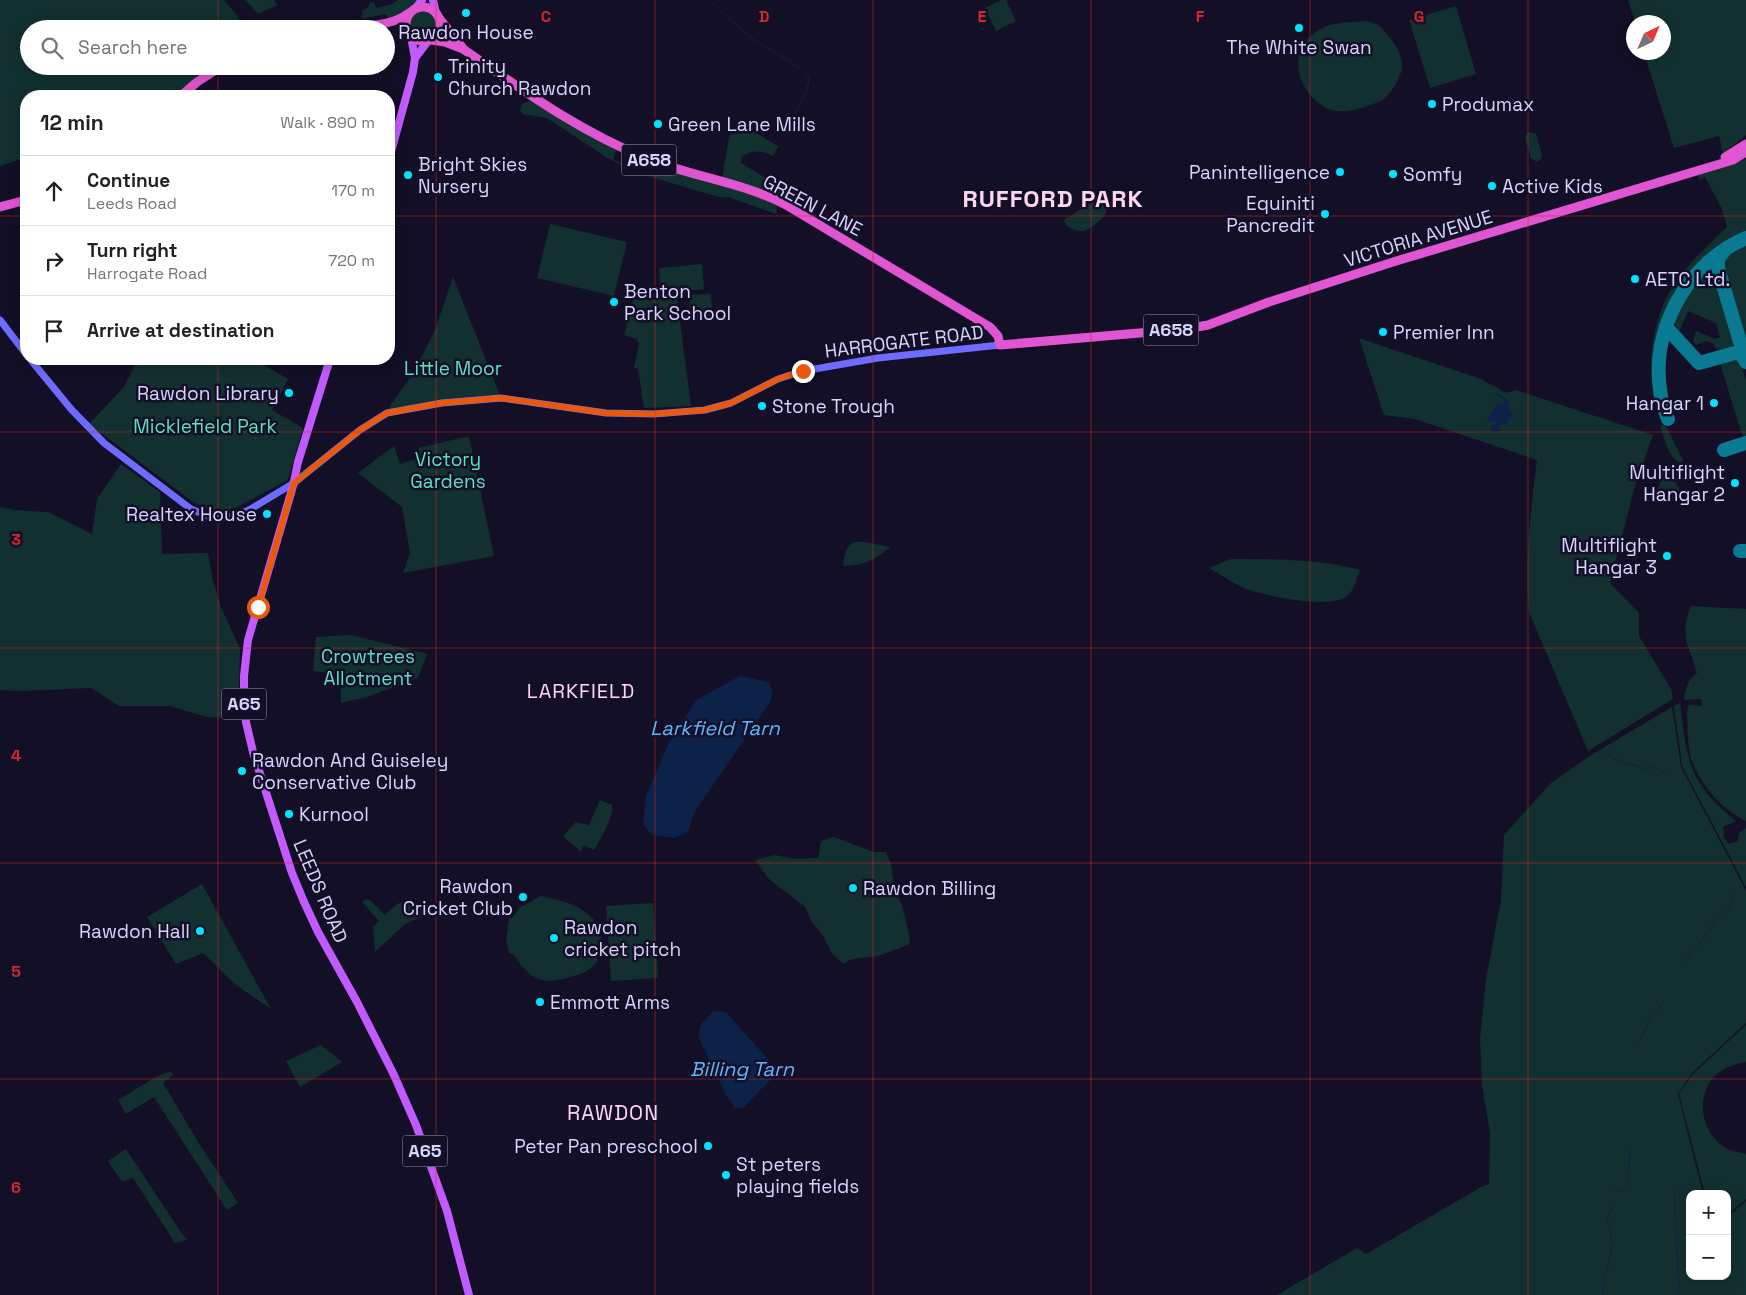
<!DOCTYPE html>
<html lang="en">
<head>
<meta charset="utf-8">
<style>
  body { margin:0; font-family:"Space Grotesk",sans-serif; background:#f2f2f2; color:#202124 }
  .controls { position:absolute; right:15px; bottom:15px; display:grid; overflow:hidden; border-radius:10px; box-shadow:0 2px 12px #0003 }
  .controls button { width:45px; height:45px; display:grid; place-items:center; padding:0; border:0; border-bottom:1px solid #e0e0e0; background:#fff; color:#202124; font:25px sans-serif }
  .compass { position:absolute; left:1626px; top:15px; width:45px; height:45px; border-radius:50%; background:#fff; box-shadow:0 2px 12px #0003; rotate:44deg }
  .stop { position:absolute; width:15px; height:15px; margin:-11px; border:4px solid #ea580c; border-radius:50%; background:#fff }
  .stop.end { background:#ea580c; border-color:#fff; box-shadow:0 1px 5px #0008 }
  .list { margin:0; padding:0; list-style:none }
  h2 { display:flex; justify-content:space-between; align-items:center; height:65px; margin:0; padding:0 20px; font-size:21px }
  h2 small { font-size:16px; font-weight:400; color:#757577 }
  .list li { display:grid; grid-template-columns:32px 1fr auto; gap:15px; align-items:center; box-sizing:border-box; height:70px; padding:0 20px; border-top:1px solid #e0e0e0 }
  .list b { display:block; font-size:19px; white-space:nowrap }
  .list p { margin:0; font-size:16px; white-space:nowrap; color:#757577 }
  .list em { font-size:16px; font-style:normal; color:#757577 }
  .icon { flex:none; width:28px; height:28px; fill:none; stroke:currentColor; stroke-width:2; stroke-linecap:round; stroke-linejoin:round }
  .map { position:relative; flex:none; width:1746px; height:1295px; overflow:hidden }
  .search { position:absolute; background:#fff; box-shadow:0 2px 12px #0003; left:20px; top:20px; width:375px; height:55px; display:flex; align-items:center; gap:12px; box-sizing:border-box; padding:0 18px; border-radius:28px; color:#757577; font-size:19px }
  .panel { position:absolute; background:#fff; box-shadow:0 2px 12px #0003; left:20px; top:90px; width:375px; height:275px; border-radius:20px }
  .map>svg:first-child { display:block }
  .green { fill:#12302f }
  .water { fill:#0c2248 }
  .lines { fill:none; stroke-linecap:round; stroke-linejoin:round }
  .stream { stroke:#0c2248; stroke-width:1 }
  .taxiway { stroke:#0a7a92; stroke-width:14 }
  .secondary { stroke:#6f6bff; stroke-width:7 }
  .primary { stroke:#c25bff; stroke-width:8 }
  .trunk { stroke:#e055d1; stroke-width:9 }
  .route { stroke:#ea580c; stroke-width:6 }
  .grid { fill:none; stroke:#d62828; stroke-width:1; stroke-opacity:0.55 }
  .poi-dot { fill:#00e5ff; stroke:#130f26; stroke-width:2 }
  .labels { text-anchor:middle; stroke-width:5; stroke-linejoin:round; paint-order:stroke }
  .shield { fill:#130f26; stroke:#9e99be; stroke-width:1 }
  .shield-label { font-size:18px; font-weight:bold; fill:#d9d4ff }
  .poi-label { font-size:19px; fill:#d9d4ff; stroke:#130f26; text-anchor:start }
  .street-label { font-size:19px; fill:#d9d4ff; stroke:#130f26 }
  .park-label { font-size:19px; fill:#5fe0c0; stroke:#130f26 }
  .neighbourhood-label { font-size:20px; letter-spacing:1px; fill:#ffd6f0; stroke:#130f26 }
  .water-label { font-size:20px; font-style:italic; fill:#62b6ff; stroke:#130f26 }
  .quarter-label { font-size:21px; letter-spacing:1px; fill:#ffd6f0; stroke:#130f26 }
  .district-label { font-size:24px; font-weight:bold; letter-spacing:1px; fill:#ffd6f0; stroke:#130f26 }
  .grid-label { font-size:16px; text-anchor:middle; font-weight:bold; fill:#d62828; stroke:#130f26; stroke-width:5; stroke-linejoin:round; paint-order:stroke }
</style>
</head>
<body>
<div class="map">
<svg width="1746" height="1295" viewBox="0 0 1746 1295">
  <rect width="100%" height="100%" fill="#130f26"/>
  <g class="green">
    <polygon points="0,0 224,0 239,18 229,29 29,29 29,66 213,66 198,75 177,96 26,96 26,166 24,158 0,166"/>
    <polygon points="245,0 274,0 277,5 258,14"/>
    <path d="M398 0H418C410 10 400 14 388 18L386 14 362 19V11L368 7 370 3 374 2 376 8 392 4Z"/>
    <polygon points="1001,0 1006,0 1016,21 996,31 985,8"/>
    <polygon points="1628,0 1746,0 1746,135 1723,153 1719,136 1674,148 1644,53 1664,52 1664,22 1635,22"/>
    <polygon points="1456,6 1476,74 1430,88 1409,20"/>
    <circle cx="423" cy="24" r="13"/>
    <path d="M1364 21C1381 24 1380 26 1391 39 1397 46 1402 57 1402 66 1403 73 1392 92 1387 96 1383 101 1376 103 1370 105 1350 113 1328 116 1312 97 1290 72 1294 39 1327 26 1338 22 1352 22 1364 21Z"/>
    <polygon points="532,100 617,148 613,159 638,171 641,164 645,162 747,193 776,205 777,207 776,214 728,197 722,198 638,173 606,157 547,118 522,114 520,110 522,104"/>
    <path d="M739 123 778 146 773 156C761 150 754 150 742 156L741 163 795 196 794 202 780 199 722 178 729 137Z"/>
    <polygon points="1530,132 1536,134 1542,155 1541,159 1537,162 1531,158 1525,138 1527,134"/>
    <path d="M1746 159V232C1689 254 1658 307 1655 366L1653 369 1657 395H1653C1647 352 1655 305 1684 271 1697 255 1713 241 1727 227L1722 209 1705 177 1699 180V175Z"/>
    <path d="M1100 198C1119 209 1094 227 1084 231 1076 231 1067 229 1064 221L1065 219Z"/>
    <polygon points="550,224 627,242 614,296 537,278"/>
    <polygon points="1746,244 1746,344 1722,265 1724,258"/>
    <polygon points="702,264 704,289 661,293 659,268"/>
    <polygon points="1706,271 1714,274 1735,342 1730,349 1721,351 1715,347 1714,344 1706,341 1696,345 1693,341 1696,331 1715,339 1720,337 1716,323 1688,311 1679,332 1674,322 1692,288"/>
    <polygon points="453,277 501,398 387,413 391,404 413,374 435,330"/>
    <polygon points="711,294 713,319 691,320 689,295"/>
    <polygon points="677,298 691,406 644,408 638,369 634,368 639,344 637,339 624,335 633,300"/>
    <path d="M1359 338 1481 379 1506 393 1516 390 1653 435 1634 489 1610 583 1639 613V636L1671 689 1673 699 1588 751 1529 612C1524 562 1531 510 1537 460L1415 419 1384 415Z"/>
    <polygon points="1730,357 1740,362 1746,380 1746,437 1742,435 1720,363"/>
    <polygon points="138,359 253,359 288,379 272,410 303,428 288,480 235,508 215,512 193,502 89,424 124,387"/>
    <path d="M1665 424 1683 460 1682 463C1669 460 1664 437 1660 426Z"/>
    <polygon points="469,436 494,556 403,573 410,553 402,507 358,473 394,446 400,464 420,458 418,448"/>
    <polygon points="121,464 160,492 162,554 208,553 213,581 221,607 240,649 239,687 240,719 207,717 170,706 119,706 91,688 21,691 0,690 0,507 14,510 48,512 92,534 97,499"/>
    <polygon points="1668,467 1670,472 1686,502 1654,500 1665,468"/>
    <path d="M853 542H865L891 547C873 560 867 565 843 566 844 556 845 549 853 542Z"/>
    <path d="M1231 559C1275 559 1318 559 1361 570 1355 578 1356 589 1347 596 1330 610 1262 596 1242 587 1231 582 1220 574 1209 568Z"/>
    <path d="M1691 606 1746 609V821C1721 809 1700 785 1691 758 1687 744 1688 727 1687 712L1689 705 1702 706 1701 699 1686 700 1684 698C1686 687 1688 680 1697 673 1689 645 1679 636 1691 606Z"/>
    <polygon points="351,635 427,654 418,678 367,697 341,703 340,674 313,671 316,637"/>
    <path d="M1680 703C1683 723 1684 745 1691 764 1698 788 1718 806 1736 821L1723 827 1724 838 1729 844 1738 841 1739 833 1746 828V887L1682 766 1674 706Z"/>
    <polygon points="1672,707 1681,767 1746,891 1746,1023 1692,1073 1678,1094 1703,1194 1690,1194 1690,1276 1727,1276 1727,1217 1746,1201 1746,1295 1277,1295 1357,1248 1366,1254 1483,1186 1489,1184 1490,1133 1482,1086 1480,1040 1486,979 1501,900 1504,835 1551,783 1591,755"/>
    <path d="M600 800 612 805C614 817 600 840 594 850L583 845 581 852 563 836 576 822 589 825Z"/>
    <polygon points="834,837 874,852 886,852 891,864 894,887 902,905 909,934 910,944 878,956 852,959 843,964 831,952 823,936 812,922 805,907 769,879 755,860 775,855 795,859 818,858 821,841"/>
    <polygon points="202,884 271,1009 236,985 203,953 176,964 147,917"/>
    <path d="M541 896C566 901 596 908 601 937 602 943 601 950 601 956L597 958V962C589 971 582 974 570 977 543 986 529 979 514 955L509 953 506 940 509 918H512L519 908Z"/>
    <polygon points="366,899 371,901 385,915 397,904 409,900 428,914 405,924 375,952 373,927 379,921 362,902"/>
    <polygon points="653,903 658,978 611,981 606,906"/>
    <path d="M1746 1025V1062C1739 1063 1730 1066 1724 1069 1694 1086 1698 1130 1724 1147 1730 1151 1739 1152 1746 1154V1199L1727 1215V1194H1705L1679 1094 1693 1074Z"/>
    <polygon points="321,1045 342,1062 300,1087 286,1061"/>
    <polygon points="171,1071 173,1075 163,1083 200,1145 238,1203 227,1210 154,1097 126,1114 118,1100 156,1077"/>
    <polygon points="126,1149 182,1234 187,1240 175,1243 133,1178 122,1182 108,1161"/>
  </g>
  <g class="water">
    <polygon points="1497,393 1511,402 1508,404 1510,412 1513,416 1506,424 1499,425 1501,431 1491,434 1490,426 1496,424 1497,421 1488,422 1487,419 1497,404 1506,402 1496,395 1495,394"/>
    <polygon points="740,676 769,682 773,693 770,702 694,813 688,832 675,838 652,835 643,824 646,796 669,742 696,700"/>
    <polygon points="714,1011 726,1012 774,1066 776,1074 743,1108 735,1108 727,1097 698,1036 701,1024"/>
  </g>
  <g class="lines">
    <g class="stream">
      <path d="M709 0C725 15 740 30 759 43 776 54 795 62 809 78 809 93 796 112 788 125"/>
      <polyline points="1606,752 1612,758 1647,769 1654,767 1669,776"/>
      <polyline points="1686,961 1721,914 1723,915 1728,910 1735,894"/>
      <polyline points="1639,1042 1650,1018 1653,1016 1664,1000"/>
      <polyline points="1611,1188 1622,1191 1628,1178 1630,1148 1627,1145"/>
      <polyline points="1674,1192 1679,1289"/>
      <polyline points="1679,1294 1679,1295"/>
      <path d="M1603 1295C1602 1279 1606 1275 1609 1261 1613 1247 1612 1231 1607 1218L1615 1203"/>
    </g>
    <g class="taxiway">
      <polyline points="1724,251 1718,259 1718,268 1746,362"/>
      <polyline points="1666,327 1699,363 1735,353 1740,354 1745,359"/>
      <path d="M1668 419C1665 411 1662 404 1661 396 1649 331 1686 264 1746 238"/>
      <polyline points="1724,450 1746,443"/>
      <polyline points="1740,551 1746,551"/>
    </g>
    <g class="secondary">
      <polyline points="0,320 26,354"/>
      <polyline points="30,359 71,409 104,443 191,509 208,516 221,518 234,516 249,510 294,483 360,430 387,413 442,403 501,398 606,413 654,414 705,410 731,403 778,379 803,371 878,358 1000,345"/>
    </g>
    <g class="primary">
      <polyline points="433,0 436,13"/>
      <polyline points="415,9 422,0"/>
      <polyline points="415,58 428,41"/>
      <polyline points="389,159 413,72 415,58 411,37"/>
      <polyline points="330,359 298,462 293,486 248,640 244,676 244,698 246,722 253,752 292,873 304,902 318,932 357,1002 394,1075 416,1125 447,1211 469,1295"/>
    </g>
    <g class="trunk">
      <circle cx="423" cy="24" r="17"/>
      <polyline points="439,18 462,47"/>
      <path d="M322 29C350 24 385 31 409 13"/>
      <path d="M431 40 445 42 463 49C521 89 580 132 646 158 692 177 742 182 786 205L990 327 998 336 1000 345 1186 329 1208 325 1269 302 1393 262 1733 160 1746 152"/>
      <polyline points="181,96 197,82 222,66"/>
      <polyline points="1725,157 1746,144"/>
      <polyline points="0,207 26,200"/>
    </g>
  </g>
  <g class="lines">
    <polyline class="route" points="258,607 294,483 360,430 387,413 442,403 501,398 606,413 654,414 705,410 731,403 778,379 803,371"/>
  </g>
  <path class="grid" d="M218 0V29M436 0V1295M655 0V1295M873 0V1295M1091 0V1295M1310 0V1295M1528 0V1295M218 66V96M0 216H26M389 216H1746M218 359V1295M0 432H1746M0 648H1746M0 863H1746M0 1079H1746"/>
  <g class="poi-dot">
    <circle cx="466" cy="13" r="5"/>
    <circle cx="1299" cy="28" r="5"/>
    <circle cx="438" cy="77" r="5"/>
    <circle cx="1432" cy="104" r="5"/>
    <circle cx="658" cy="124" r="5"/>
    <circle cx="1340" cy="172" r="5"/>
    <circle cx="1393" cy="174" r="5"/>
    <circle cx="408" cy="175" r="5"/>
    <circle cx="1492" cy="186" r="5"/>
    <circle cx="1325" cy="214" r="5"/>
    <circle cx="1635" cy="279" r="5"/>
    <circle cx="614" cy="302" r="5"/>
    <circle cx="1383" cy="332" r="5"/>
    <circle cx="289" cy="393" r="5"/>
    <circle cx="1714" cy="403" r="5"/>
    <circle cx="762" cy="406" r="5"/>
    <circle cx="1735" cy="483" r="5"/>
    <circle cx="267" cy="514" r="5"/>
    <circle cx="1667" cy="556" r="5"/>
    <circle cx="242" cy="771" r="5"/>
    <circle cx="289" cy="814" r="5"/>
    <circle cx="853" cy="888" r="5"/>
    <circle cx="523" cy="897" r="5"/>
    <circle cx="200" cy="931" r="5"/>
    <circle cx="554" cy="938" r="5"/>
    <circle cx="540" cy="1002" r="5"/>
    <circle cx="708" cy="1146" r="5"/>
    <circle cx="726" cy="1175" r="5"/>
  </g>
  <g class="labels">
    <g class="shield">
      <rect x="621.5" y="144.5" width="55" height="31" rx="4"/>
      <rect x="1143.5" y="314.5" width="55" height="31" rx="4"/>
      <rect x="221.5" y="688.5" width="45" height="31" rx="4"/>
      <rect x="402.5" y="1135.5" width="45" height="31" rx="4"/>
    </g>
    <g class="shield-label">
      <text x="649" y="166">A658</text>
      <text x="1171" y="336">A658</text>
      <text x="244" y="710">A65</text>
      <text x="425" y="1157">A65</text>
    </g>
    <g class="poi-label">
      <text x="466" y="39" text-anchor="middle">Rawdon House</text>
      <text x="1299" y="54" text-anchor="middle">The White Swan</text>
      <text x="448" y="73">Trinity<tspan x="448" dy="22">Church Rawdon</tspan></text>
      <text x="1442" y="111">Produmax</text>
      <text x="668" y="131">Green Lane Mills</text>
      <text x="418" y="171">Bright Skies<tspan x="418" dy="22">Nursery</tspan></text>
      <text x="1330" y="179" text-anchor="end">Panintelligence</text>
      <text x="1403" y="181">Somfy</text>
      <text x="1502" y="193">Active Kids</text>
      <text x="1315" y="210" text-anchor="end">Equiniti<tspan x="1315" dy="22">Pancredit</tspan></text>
      <text x="1645" y="286">AETC Ltd.</text>
      <text x="624" y="298">Benton<tspan x="624" dy="22">Park School</tspan></text>
      <text x="1393" y="339">Premier Inn</text>
      <text x="279" y="400" text-anchor="end">Rawdon Library</text>
      <text x="1704" y="410" text-anchor="end">Hangar 1</text>
      <text x="772" y="413">Stone Trough</text>
      <text x="1725" y="479" text-anchor="end">Multiflight<tspan x="1725" dy="22">Hangar 2</tspan></text>
      <text x="257" y="521" text-anchor="end">Realtex House</text>
      <text x="1657" y="552" text-anchor="end">Multiflight<tspan x="1657" dy="22">Hangar 3</tspan></text>
      <text x="252" y="767">Rawdon And Guiseley<tspan x="252" dy="22">Conservative Club</tspan></text>
      <text x="299" y="821">Kurnool</text>
      <text x="513" y="893" text-anchor="end">Rawdon<tspan x="513" dy="22">Cricket Club</tspan></text>
      <text x="863" y="895">Rawdon Billing</text>
      <text x="564" y="934">Rawdon<tspan x="564" dy="22">cricket pitch</tspan></text>
      <text x="190" y="938" text-anchor="end">Rawdon Hall</text>
      <text x="550" y="1009">Emmott Arms</text>
      <text x="698" y="1153" text-anchor="end">Peter Pan preschool</text>
      <text x="736" y="1171">St peters<tspan x="736" dy="22">playing fields</tspan></text>
    </g>
    <g class="street-label">
      <text transform="translate(813 205) rotate(28)" y="7">GREEN LANE</text>
      <text transform="translate(1418 238) rotate(-17)" y="7">VICTORIA AVENUE</text>
      <text transform="translate(904 341) rotate(-7)" y="7">HARROGATE ROAD</text>
      <text transform="translate(321 891) rotate(67)" y="7">LEEDS ROAD</text>
    </g>
    <g class="park-label">
      <text x="453" y="375">Little Moor</text>
      <text x="205" y="433">Micklefield Park</text>
      <text x="448" y="466">Victory<tspan x="448" dy="22">Gardens</tspan></text>
      <text x="368" y="663">Crowtrees<tspan x="368" dy="22">Allotment</tspan></text>
    </g>
    <g class="neighbourhood-label">
      <text x="581" y="698">LARKFIELD</text>
    </g>
    <g class="water-label">
      <text x="715" y="735">Larkfield Tarn</text>
      <text x="742" y="1076">Billing Tarn</text>
    </g>
    <g class="quarter-label">
      <text x="613" y="1120">RAWDON</text>
    </g>
    <g class="district-label">
      <text x="1053" y="207">RUFFORD PARK</text>
    </g>
  </g>
  <g class="grid-label">
    <text x="546" y="22">C</text>
    <text x="764" y="22">D</text>
    <text x="982" y="22">E</text>
    <text x="1200" y="22">F</text>
    <text x="1419" y="22">G</text>
    <text x="16" y="545">3</text>
    <text x="16" y="761">4</text>
    <text x="16" y="977">5</text>
    <text x="16" y="1193">6</text>
  </g>
</svg>
<div class="controls">
<button>+</button>
<button>−</button>
</div>
<svg class="compass" viewBox="-18 -18 36 36"><path d="M0-13l5 13h-10z" fill="#e53935"/><path d="M0 13l5-13h-10z" fill="#757577"/></svg>
<div class="stop" style="left:258px;top:607px"></div>
<div class="stop end" style="left:803px;top:371px"></div>
<div class="search"><svg class="icon" aria-label="search" viewBox="0 0 24 24"><circle cx="10" cy="10" r="6"/><path d="M15 15l6 6"/></svg>Search here</div>
<section class="panel">
<h2>12 min<small>Walk · 890 m</small></h2>
<ul class="list">
<li><svg class="icon" aria-label="ahead" viewBox="0 0 24 24"><path d="M12 20V5M6 11l6-6 6 6"/></svg><div><b>Continue</b><p>Leeds Road</p></div><em>170 m</em></li>
<li><svg class="icon" aria-label="right" viewBox="0 0 24 24"><path d="M7 20v-9h11M14 6l5 5-5 5"/></svg><div><b>Turn right</b><p>Harrogate Road</p></div><em>720 m</em></li>
<li><svg class="icon" aria-label="arrive" viewBox="0 0 24 24"><path d="M6 21V4h12l-3 4 3 4H6"/></svg><div><b>Arrive at destination</b></div></li>
</ul>
</section>
</div>
</body>
</html>
